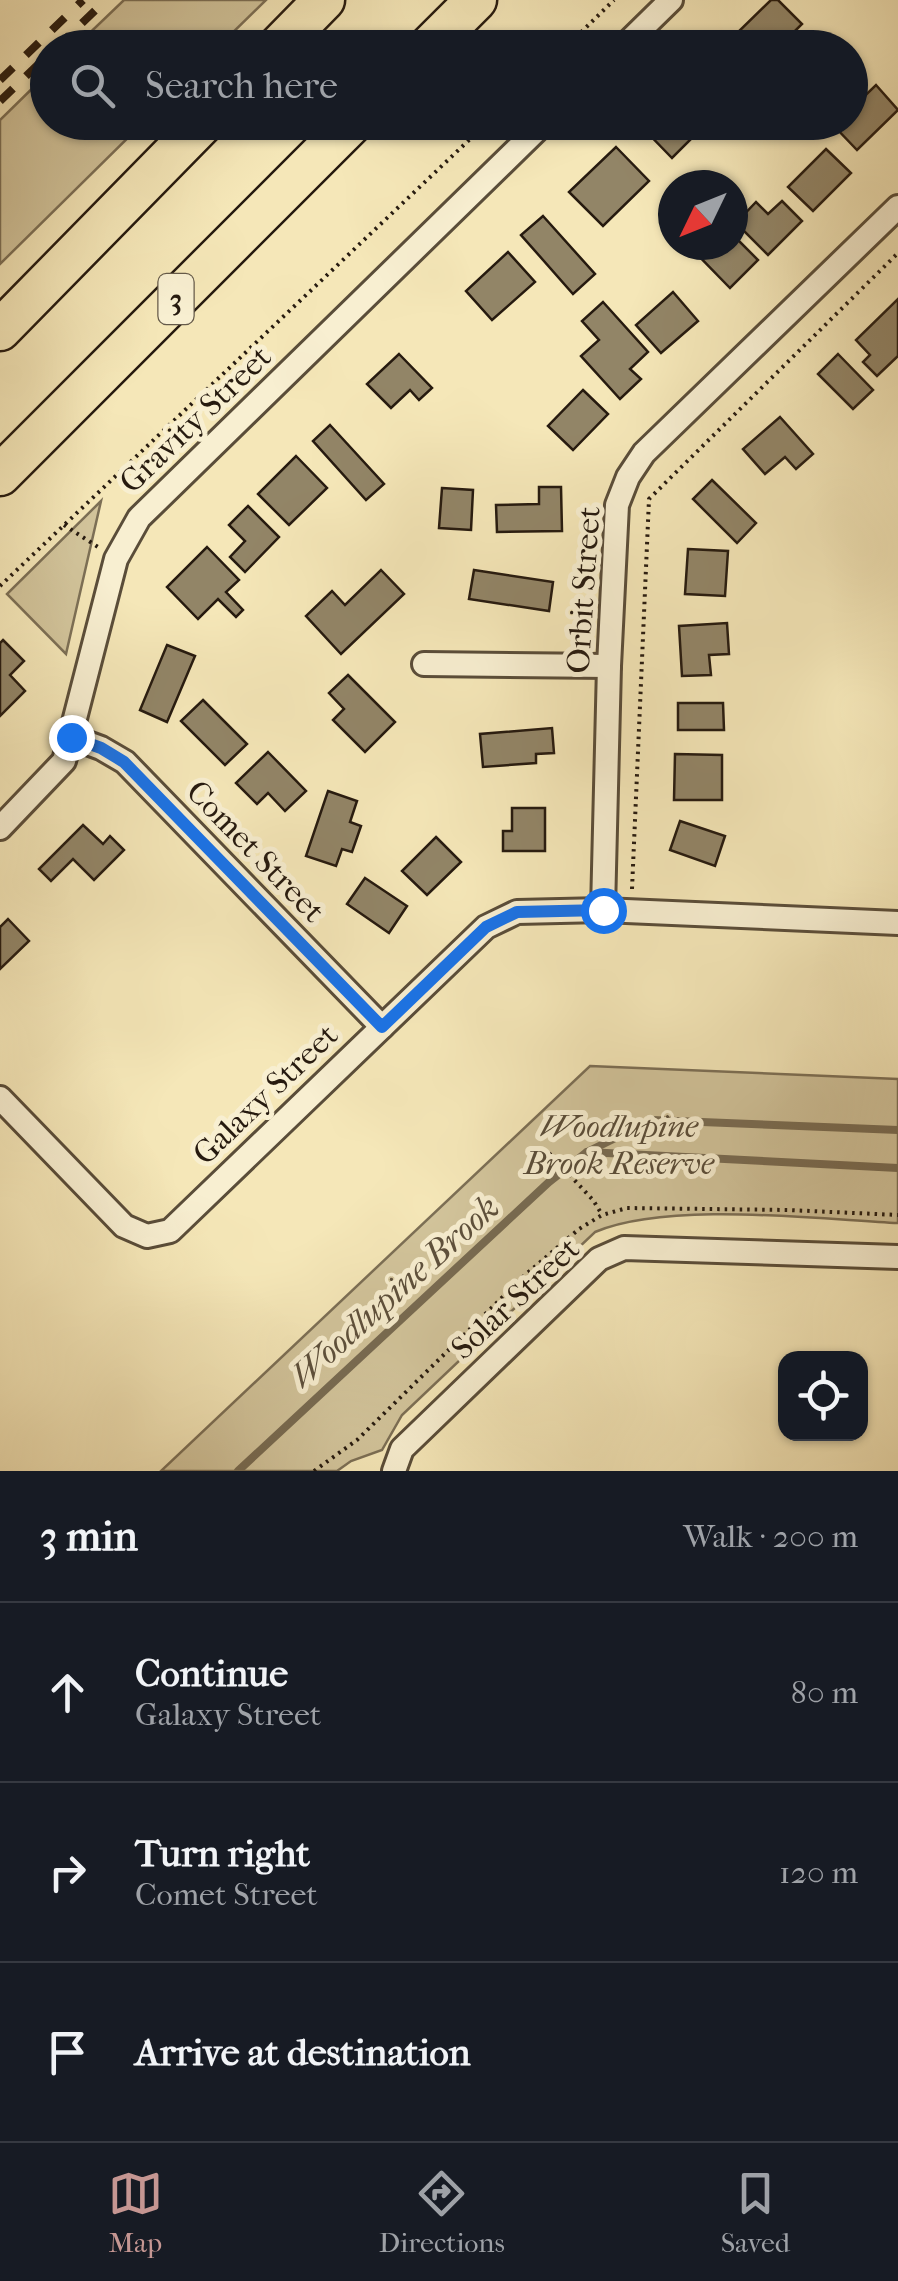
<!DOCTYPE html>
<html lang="en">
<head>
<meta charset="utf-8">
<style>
  body { margin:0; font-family:"IM FELL French Canon",serif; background:#242831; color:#f1f3f6 }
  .controls { position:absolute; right:30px; bottom:30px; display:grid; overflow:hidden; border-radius:20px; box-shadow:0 2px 8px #0004 }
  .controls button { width:90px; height:90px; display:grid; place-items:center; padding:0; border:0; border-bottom:2px solid #363941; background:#171b24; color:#f1f3f6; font:50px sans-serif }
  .compass { position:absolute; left:658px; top:170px; width:90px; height:90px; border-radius:50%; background:#171b24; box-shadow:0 2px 8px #0004; rotate:227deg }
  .stop { position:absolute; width:30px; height:30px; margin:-22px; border:8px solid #1a73e8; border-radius:50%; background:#fff }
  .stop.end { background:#1a73e8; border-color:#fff; box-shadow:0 2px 10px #0008 }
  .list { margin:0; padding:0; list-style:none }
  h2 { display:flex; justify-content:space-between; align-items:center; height:130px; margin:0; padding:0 40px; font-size:42px }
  h2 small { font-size:32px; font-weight:400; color:#9ea1a6 }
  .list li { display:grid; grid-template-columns:65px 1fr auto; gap:30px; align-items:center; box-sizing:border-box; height:180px; padding:0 40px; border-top:2px solid #363941 }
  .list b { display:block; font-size:38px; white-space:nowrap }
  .list p { margin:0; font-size:32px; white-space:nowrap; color:#9ea1a6 }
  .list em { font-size:32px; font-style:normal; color:#9ea1a6 }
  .icon { flex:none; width:55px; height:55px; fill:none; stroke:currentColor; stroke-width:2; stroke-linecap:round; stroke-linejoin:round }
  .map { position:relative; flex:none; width:898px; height:1471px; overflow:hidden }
  .search { position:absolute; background:#171b24; box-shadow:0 2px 8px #0004; left:30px; right:30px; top:30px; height:110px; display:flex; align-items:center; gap:25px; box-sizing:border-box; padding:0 35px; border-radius:55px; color:#9ea1a6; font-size:38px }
  .sheet { height:670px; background:#171b24 }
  nav { display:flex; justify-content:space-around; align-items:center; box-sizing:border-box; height:140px; border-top:2px solid #363941; background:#171b24; font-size:28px; color:#9ea1a6 }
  nav a { display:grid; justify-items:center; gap:5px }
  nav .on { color:#c59692 }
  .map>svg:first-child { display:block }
  .green { fill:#d2c49b; stroke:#7c6f55; stroke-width:2.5 }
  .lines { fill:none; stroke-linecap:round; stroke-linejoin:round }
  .stream { stroke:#786b52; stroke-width:8 }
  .building { fill:#928567; stroke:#261a0f; stroke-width:2.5 }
  .street-casing { stroke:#5a4d39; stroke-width:28 }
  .highway-casing { stroke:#261a0f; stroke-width:45 }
  .path { stroke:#261a0f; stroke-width:4; stroke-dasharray:2.5 5; stroke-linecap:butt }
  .street { stroke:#f8efd1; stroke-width:22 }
  .highway { stroke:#f5e7b8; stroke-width:40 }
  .rail { stroke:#261a0f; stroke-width:8; stroke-dasharray:18 18; stroke-linecap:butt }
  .route { stroke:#1a73e8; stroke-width:12 }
  .labels { text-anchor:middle; stroke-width:10; stroke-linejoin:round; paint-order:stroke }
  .shield { fill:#f8efd1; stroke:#655a49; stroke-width:2.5 }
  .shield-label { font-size:30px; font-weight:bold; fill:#261a0f }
  .street-label { font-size:32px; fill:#261a0f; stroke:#f8efd1 }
  .park-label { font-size:32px; font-style:italic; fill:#5a4d39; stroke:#f8efd1 }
  .water-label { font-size:35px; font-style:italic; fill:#5d503c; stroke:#f8efd1 }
</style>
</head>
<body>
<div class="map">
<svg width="898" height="1471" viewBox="0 0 898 1471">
  <rect width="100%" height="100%" fill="#f5e7b8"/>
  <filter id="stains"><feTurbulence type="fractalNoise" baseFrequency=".002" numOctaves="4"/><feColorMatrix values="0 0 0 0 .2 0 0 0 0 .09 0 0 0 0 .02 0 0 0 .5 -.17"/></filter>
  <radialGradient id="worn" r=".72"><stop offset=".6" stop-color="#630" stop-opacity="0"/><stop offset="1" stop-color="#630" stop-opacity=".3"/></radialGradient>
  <g class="green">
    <polygon points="124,0 266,0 218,47 75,47"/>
    <polygon points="47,74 48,122 143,123 0,264 0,120"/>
    <polygon points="101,501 66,654 7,594"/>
    <path d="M590 1066 898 1079V1223C816 1219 668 1201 595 1232L402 1415 382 1450 351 1461 337 1471H161Z"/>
  </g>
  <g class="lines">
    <g class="stream">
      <polyline points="587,1152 898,1168"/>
      <polyline points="238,1471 549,1182 587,1152 652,1120 898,1130"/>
    </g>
  </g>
  <g class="building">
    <polygon points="771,0 778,0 802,24 778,48 746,48 734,36"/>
    <polygon points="876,85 898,110 857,150 834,126 837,122 850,122 850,110"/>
    <polygon points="700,122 704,126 672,158 638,123"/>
    <polygon points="616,147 649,181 603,226 569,192"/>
    <polygon points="826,149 851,173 813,211 788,187"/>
    <polygon points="782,201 802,221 768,255 736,223 756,202 768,214"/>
    <polygon points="543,216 595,274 573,294 521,235"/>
    <polygon points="733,235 758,260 730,288 688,245 733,245"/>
    <polygon points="508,252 535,282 492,320 466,291"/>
    <polygon points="673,292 698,321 661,353 636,325"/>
    <polygon points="898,299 898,356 877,376 863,362 870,355 856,340"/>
    <polygon points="603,302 648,352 630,369 641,379 620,399 581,356 599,340 582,321"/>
    <polygon points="399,354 432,388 419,400 410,390 391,408 367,384"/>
    <polygon points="838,354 873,390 853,409 818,374"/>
    <polygon points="583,390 608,414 573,450 548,426"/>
    <polygon points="780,417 813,454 796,469 785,457 765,474 743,449"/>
    <polygon points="330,425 384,484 366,500 313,441"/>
    <polygon points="296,456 327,488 289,525 258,494"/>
    <polygon points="712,480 756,523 737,543 693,499"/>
    <polygon points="539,487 561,487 562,531 497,532 496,505 539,504"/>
    <polygon points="442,488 473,490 471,530 439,528"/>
    <polygon points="248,506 279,537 245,572 230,557 245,541 229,525"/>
    <polygon points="207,547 239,580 226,592 243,610 236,617 218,599 198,619 167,587"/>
    <polygon points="688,549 728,551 725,596 685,594"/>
    <polygon points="381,570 404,594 341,654 306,616 332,591 345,605"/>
    <polygon points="474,570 553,582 549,611 469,599"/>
    <polygon points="727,623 729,654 709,655 711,675 682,676 679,626"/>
    <polygon points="3,640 24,661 10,675 25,691 0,716 0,643"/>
    <polygon points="167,645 195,656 167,722 140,710"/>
    <polygon points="348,675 395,722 365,752 333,720 344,709 329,693"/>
    <polygon points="203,700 247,744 225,765 181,721"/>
    <polygon points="678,703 723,703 724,730 678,730"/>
    <polygon points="552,728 554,753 536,754 536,763 483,767 480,734"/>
    <polygon points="268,752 306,791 285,811 268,793 257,804 236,783"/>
    <polygon points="675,754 722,755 722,800 674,800"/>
    <polygon points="328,791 357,801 350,822 361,826 352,852 342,849 336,866 306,856"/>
    <polygon points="512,808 545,808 545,851 503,851 503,831 512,831"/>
    <polygon points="680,821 725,836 715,866 670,850"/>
    <polygon points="83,825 103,844 110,836 124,850 94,880 73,859 51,881 39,869"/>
    <polygon points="436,837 461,862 427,895 402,871"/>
    <polygon points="365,878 407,906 389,933 347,904"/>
    <polygon points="8,919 29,941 0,969 0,927"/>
  </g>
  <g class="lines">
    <g class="street-casing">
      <g id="street">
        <polyline points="622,48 671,0"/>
        <polyline points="424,664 609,666"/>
        <polyline points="71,737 101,748 125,762 382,1027"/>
        <polyline points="0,828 64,761 116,559 139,518 545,122"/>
        <polyline points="603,910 609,666 617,505 628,477 644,453 898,207"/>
        <polyline points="0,1098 124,1226 147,1236 170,1231 486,927 517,912 603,910 898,923"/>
        <polyline points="394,1471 402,1449 599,1259 624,1248 898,1257"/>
      </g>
    </g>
    <g class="highway-casing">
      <g id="highway">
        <polyline points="277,48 324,0"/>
        <polyline points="428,48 476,0"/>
        <polyline points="0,330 204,122"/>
        <polyline points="0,475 353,122"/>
      </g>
    </g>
    <g class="path">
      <polyline points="565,48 614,0"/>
      <polyline points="64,525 98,547"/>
      <polyline points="0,586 488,122"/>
      <polyline points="632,889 649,499 898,253"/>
      <polyline points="549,1153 593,1200 601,1213"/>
      <polyline points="314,1471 357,1440 525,1275 579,1229 602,1215 627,1208 788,1210 898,1215"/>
    </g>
    <use href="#street" class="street"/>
    <use href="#highway" class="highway"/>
    <g class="rail">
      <polyline points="56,48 106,0"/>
      <polyline points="0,80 83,0"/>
      <polyline points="0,101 48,55"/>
    </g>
  </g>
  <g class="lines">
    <polyline class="route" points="71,737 101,748 124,762 382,1027 486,927 517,912 603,910"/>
  </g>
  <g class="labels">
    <rect class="shield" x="158.5" y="274" width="35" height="50" rx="8"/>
    <g class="shield-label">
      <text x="176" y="309">3</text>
    </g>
    <g class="street-label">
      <text transform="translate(195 419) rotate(-44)" y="11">Gravity Street</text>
      <text transform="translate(583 590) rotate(-86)" y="11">Orbit Street</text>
      <text transform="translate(256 851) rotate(46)" y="11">Comet Street</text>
      <text transform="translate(265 1094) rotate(-44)" y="11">Galaxy Street</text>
      <text transform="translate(515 1298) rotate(-43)" y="11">Solar Street</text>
    </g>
    <g class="park-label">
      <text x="619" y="1137">Woodlupine<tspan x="619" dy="37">Brook Reserve</tspan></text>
    </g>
    <g class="water-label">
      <text transform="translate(394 1291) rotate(-42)" y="12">Woodlupine Brook</text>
    </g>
  </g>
  <rect width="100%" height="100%" filter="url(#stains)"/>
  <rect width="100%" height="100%" fill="url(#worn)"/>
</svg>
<div class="controls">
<button><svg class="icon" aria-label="locate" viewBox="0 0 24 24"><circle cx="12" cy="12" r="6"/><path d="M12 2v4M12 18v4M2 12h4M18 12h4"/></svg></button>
</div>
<svg class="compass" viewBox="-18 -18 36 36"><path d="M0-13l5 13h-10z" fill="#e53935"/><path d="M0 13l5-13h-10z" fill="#9ea1a6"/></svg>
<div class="stop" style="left:603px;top:910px"></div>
<div class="stop end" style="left:71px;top:737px"></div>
<div class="search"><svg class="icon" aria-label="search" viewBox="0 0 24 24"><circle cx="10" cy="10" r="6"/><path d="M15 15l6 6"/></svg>Search here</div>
</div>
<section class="sheet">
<h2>3 min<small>Walk · 200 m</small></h2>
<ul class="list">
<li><svg class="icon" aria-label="ahead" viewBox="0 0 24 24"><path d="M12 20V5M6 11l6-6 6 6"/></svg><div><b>Continue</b><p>Galaxy Street</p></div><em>80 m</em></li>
<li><svg class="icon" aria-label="right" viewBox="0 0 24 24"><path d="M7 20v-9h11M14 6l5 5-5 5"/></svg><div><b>Turn right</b><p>Comet Street</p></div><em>120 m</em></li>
<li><svg class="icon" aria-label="arrive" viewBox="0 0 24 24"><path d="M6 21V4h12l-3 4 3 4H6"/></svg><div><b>Arrive at destination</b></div></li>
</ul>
</section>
<nav>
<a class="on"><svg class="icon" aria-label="map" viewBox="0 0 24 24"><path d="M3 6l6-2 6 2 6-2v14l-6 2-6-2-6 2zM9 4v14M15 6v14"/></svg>Map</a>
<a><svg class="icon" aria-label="directions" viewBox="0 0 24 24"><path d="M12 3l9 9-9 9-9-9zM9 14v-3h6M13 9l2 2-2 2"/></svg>Directions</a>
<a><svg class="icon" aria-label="saved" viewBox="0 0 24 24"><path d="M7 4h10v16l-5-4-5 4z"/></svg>Saved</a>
</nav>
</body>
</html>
